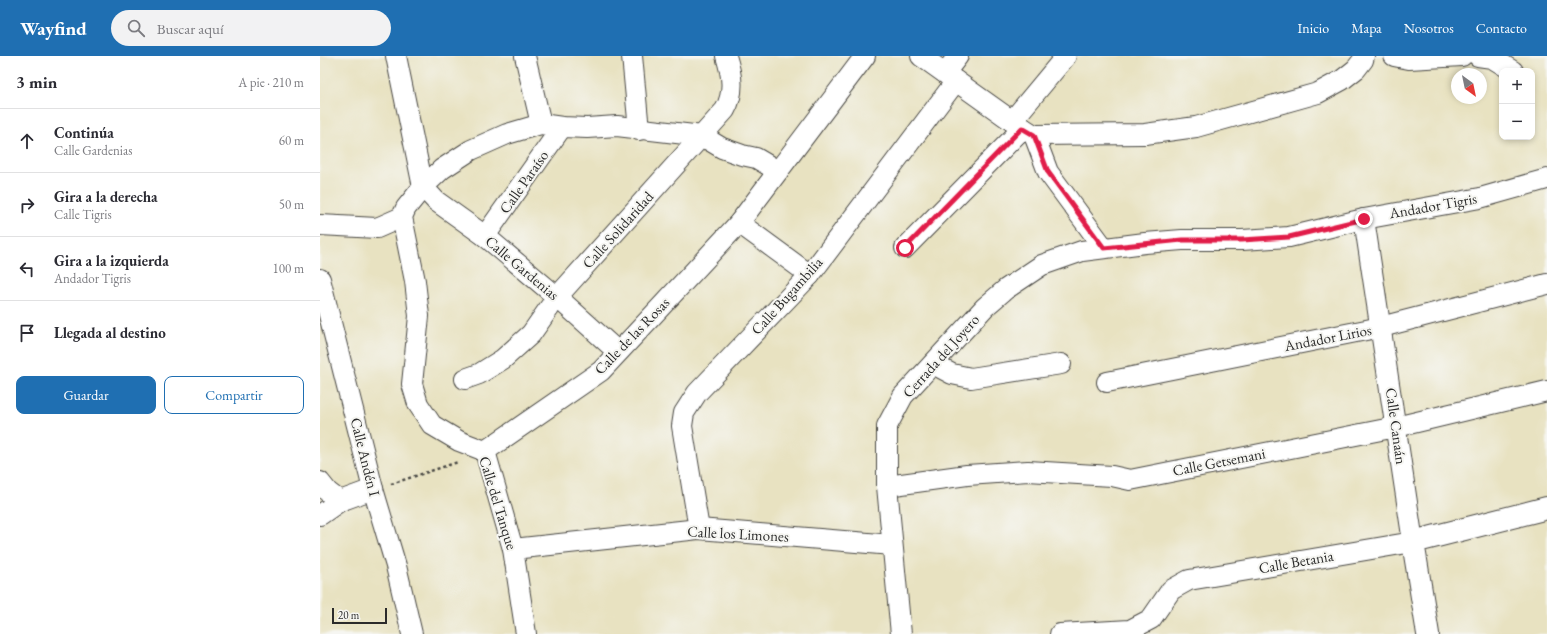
<!DOCTYPE html>
<html lang="es">
<head>
<meta charset="utf-8">
<style>
  body { margin:0; font-family:"EB Garamond",serif; background:#f2f2f3; color:#2b2b33 }
  .controls { position:absolute; right:12px; top:12px; display:grid; overflow:hidden; border-radius:8px; box-shadow:0 2px 6px #0003 }
  .controls button { width:36px; height:36px; display:grid; place-items:center; padding:0; border:0; border-bottom:1px solid #e1e1e2; background:#fff; color:#2b2b33; font:20px sans-serif }
  .compass { position:absolute; left:1131px; top:12px; width:36px; height:36px; border-radius:50%; background:#fff; box-shadow:0 2px 6px #0003; rotate:147deg }
  .scale { position:absolute; left:12px; bottom:10px; width:55px; box-sizing:border-box; padding-left:4px; border:2px solid #2b2b2b; border-top:0; font-size:11px; line-height:14px; white-space:nowrap; color:#2b2b2b; -webkit-text-stroke:3px #f6f6f2; paint-order:stroke }
  .stop { position:absolute; width:12px; height:12px; margin:-9px; border:3px solid #e11d48; border-radius:50%; background:#fff }
  .stop.end { background:#e11d48; border-color:#fff; box-shadow:0 1px 4px #0008 }
  .list { margin:0; padding:0; list-style:none }
  h2 { display:flex; justify-content:space-between; align-items:center; height:52px; margin:0; padding:0 16px; font-size:17px }
  h2 small { font-size:13px; font-weight:400; color:#7c7c81 }
  .list li { display:grid; grid-template-columns:26px 1fr auto; gap:12px; align-items:center; box-sizing:border-box; height:64px; padding:0 16px; border-top:1px solid #e1e1e2 }
  .list b { display:block; font-size:15px; white-space:nowrap }
  .list p { margin:0; font-size:13px; white-space:nowrap; color:#7c7c81 }
  .list em { font-size:13px; font-style:normal; color:#7c7c81 }
  .actions { display:flex; gap:8px; padding:12px 16px }
  .actions a { flex:1; padding:9px 0; border:1px solid #1f6fb2; border-radius:8px; text-align:center; font-size:14px; color:#1f6fb2 }
  .actions .main { background:#1f6fb2; color:#fff }
  .icon { flex:none; width:22px; height:22px; fill:none; stroke:currentColor; stroke-width:2; stroke-linecap:round; stroke-linejoin:round }
  .map { position:relative; flex:none; width:1227px; height:578px; overflow:hidden }
  header { display:flex; align-items:center; gap:24px; box-sizing:border-box; height:56px; padding:0 20px; background:#1f6fb2; color:#fff }
  header strong { font-size:19px }
  nav { display:flex; gap:22px; margin-inline-start:auto; font-size:14px }
  .search { width:280px; height:36px; background:#f2f2f3; display:flex; align-items:center; gap:10px; box-sizing:border-box; padding:0 14px; border-radius:22px; color:#7c7c81; font-size:15px }
  main { display:flex }
  aside { flex:1; background:#fff }
  .map>svg:first-child { display:block }
  .lines { fill:none; stroke-linecap:round; stroke-linejoin:round }
  .street-casing { stroke:#474642; stroke-width:22 }
  .secondary-casing { stroke:#474642; stroke-width:24 }
  .path { stroke:#474642; stroke-width:2.5; stroke-dasharray:3 3; stroke-linecap:butt }
  .street { stroke:#fff; stroke-width:20 }
  .secondary { stroke:#fff; stroke-width:22 }
  .route { stroke:#e11d48; stroke-width:5 }
  .labels { text-anchor:middle; stroke-width:4; stroke-linejoin:round; paint-order:stroke }
  .street-label { font-size:15px; fill:#2b2b2b; stroke:#f6f6f2 }
</style>
</head>
<body>
<header>
<strong>Wayfind</strong>
<div class="search"><svg class="icon" aria-label="search" viewBox="0 0 24 24"><circle cx="10" cy="10" r="6"/><path d="M15 15l6 6"/></svg>Buscar aquí</div>
<nav><a>Inicio</a><a>Mapa</a><a>Nosotros</a><a>Contacto</a></nav>
</header>
<main>
<aside>
<h2>3 min<small>A pie · 210 m</small></h2>
<ul class="list">
<li><svg class="icon" aria-label="ahead" viewBox="0 0 24 24"><path d="M12 20V5M6 11l6-6 6 6"/></svg><div><b>Continúa</b><p>Calle Gardenias</p></div><em>60 m</em></li>
<li><svg class="icon" aria-label="right" viewBox="0 0 24 24"><path d="M7 20v-9h11M14 6l5 5-5 5"/></svg><div><b>Gira a la derecha</b><p>Calle Tigris</p></div><em>50 m</em></li>
<li><svg class="icon" aria-label="left" viewBox="0 0 24 24"><path d="M17 20v-9H6M10 6l-5 5 5 5"/></svg><div><b>Gira a la izquierda</b><p>Andador Tigris</p></div><em>100 m</em></li>
<li><svg class="icon" aria-label="arrive" viewBox="0 0 24 24"><path d="M6 21V4h12l-3 4 3 4H6"/></svg><div><b>Llegada al destino</b></div></li>
</ul>
<div class="actions"><a class="main">Guardar</a><a>Compartir</a></div>
</aside>
<div class="map">
<svg width="1227" height="578" viewBox="0 0 1227 578">
  <rect width="100%" height="100%" fill="#f6f6f2"/>
  <filter id="ink" filterUnits="userSpaceOnUse"><feTurbulence type="fractalNoise" baseFrequency=".025" numOctaves="2"/><feDisplacementMap in="SourceGraphic" scale="8" xChannelSelector="R" yChannelSelector="G"/><feConvolveMatrix kernelMatrix="1 2 1 2 8 2 1 2 1" color-interpolation-filters="sRGB"/></filter>
  <filter id="wash" filterUnits="userSpaceOnUse"><feTurbulence type="fractalNoise" baseFrequency=".012" numOctaves="4" result="noise"/><feDisplacementMap in="SourceGraphic" scale="16" xChannelSelector="R" yChannelSelector="G"/><feGaussianBlur stdDeviation="0.9" result="paint"/><feColorMatrix in="noise" values="0 0 0 0 0 0 0 0 0 0 0 0 0 0 0 0 0 1.4 0 .05"/><feComposite in="paint" operator="in"/></filter>
  <g filter="url(#wash)">
    <rect width="100%" height="100%" fill="#e8e2c1"/>
  </g>
  <g filter="url(#ink)">
    <g class="lines">
      <g class="street-casing">
        <g id="street">
          <polyline points="76,0 103,131 116,145 165,180 237,241 298,296"/>
          <polyline points="205,0 221,68"/>
          <polyline points="312,0 319,74"/>
          <polyline points="601,0 692,65 714,79 825,78 876,71 998,37 1022,24 1036,13 1043,4 1044,0"/>
          <polyline points="1074,0 1089,3 1142,0"/>
          <polyline points="1158,0 1172,2 1193,15"/>
          <polyline points="625,17 638,0"/>
          <polyline points="692,65 746,0"/>
          <polyline points="714,79 728,116 784,192"/>
          <polyline points="419,167 490,219"/>
          <polyline points="0,169 57,172 82,161"/>
          <polyline points="165,180 242,71"/>
          <polyline points="585,192 703,72"/>
          <polyline points="0,223 53,433 76,510 92,578"/>
          <polyline points="613,308 632,318 651,322 741,308"/>
          <path d="M145 323 159 318 183 303 211 278 237 241 405 54C415 36 412 19 406 0"/>
          <polyline points="787,326 1061,271 1227,228"/>
          <polyline points="165,395 281,315 419,167 545,0"/>
          <polyline points="0,426 8,436 20,445"/>
          <polyline points="567,430 647,419 708,415 792,420 810,424 1076,371 1227,335"/>
          <polyline points="0,459 20,445 53,433"/>
          <polyline points="379,473 362,370 364,357 377,337 490,219 636,25"/>
          <polyline points="193,493 379,473 572,489"/>
          <polyline points="206,578 193,493 165,395 139,385 112,369 98,348 92,328 99,260 95,225 82,161 86,152 103,131 122,113 151,94 187,78 221,68 242,71 267,72 297,70 382,80 402,92 422,99 436,102 458,115"/>
          <polyline points="581,578 567,430 567,370 583,340 665,251 686,233 722,209 762,195 825,187 862,184 922,184 969,181 1044,163 1160,142 1227,123"/>
          <polyline points="740,578 810,574 831,563 851,534 869,524 1093,486 1044,163"/>
        </g>
      </g>
      <g class="secondary-casing">
        <polyline id="secondary" points="1108,578 1093,486 1227,452"/>
      </g>
      <polyline class="path" points="71,428 138,406"/>
      <use href="#street" class="street"/>
      <use href="#secondary" class="secondary"/>
    </g>
  </g>
  <g class="lines" filter="url(#ink)">
    <polyline class="route" points="585,192 702,72 714,79 728,116 784,192 862,184 922,184 969,181 1044,163"/>
  </g>
  <g class="labels">
    <g class="street-label">
      <text transform="translate(204 126) rotate(-55)" y="5">Calle Paraíso</text>
      <text transform="translate(1113 150) rotate(-10)" y="5">Andador Tigris</text>
      <text transform="translate(298 174) rotate(-48)" y="5">Calle Solidaridad</text>
      <text transform="translate(202 212) rotate(40)" y="5">Calle Gardenias</text>
      <text transform="translate(467 240) rotate(-48)" y="5">Calle Bugambilia</text>
      <text transform="translate(312 280) rotate(-46)" y="5">Calle de las Rosas</text>
      <text transform="translate(1008 282) rotate(-11)" y="5">Andador Lirios</text>
      <text transform="translate(621 300) rotate(-48)" y="5">Cerrada del Joyero</text>
      <text transform="translate(1076 370) rotate(82)" y="5">Calle Canaán</text>
      <text transform="translate(45 401) rotate(76)" y="5">Calle Andén I</text>
      <text transform="translate(899 406) rotate(-11)" y="5">Calle Getsemani</text>
      <text transform="translate(178 447) rotate(73)" y="5">Calle del Tanque</text>
      <text transform="translate(418 478) rotate(3)" y="5">Calle los Limones</text>
      <text transform="translate(976 506) rotate(-10)" y="5">Calle Betania</text>
    </g>
  </g>
</svg>
<div class="controls">
<button>+</button>
<button>−</button>
</div>
<svg class="compass" viewBox="-18 -18 36 36"><path d="M0-13l5 13h-10z" fill="#e53935"/><path d="M0 13l5-13h-10z" fill="#7c7c81"/></svg>
<div class="scale">20 m</div>
<div class="stop" style="left:585px;top:192px"></div>
<div class="stop end" style="left:1044px;top:163px"></div>
</div>
</main>
</body>
</html>
